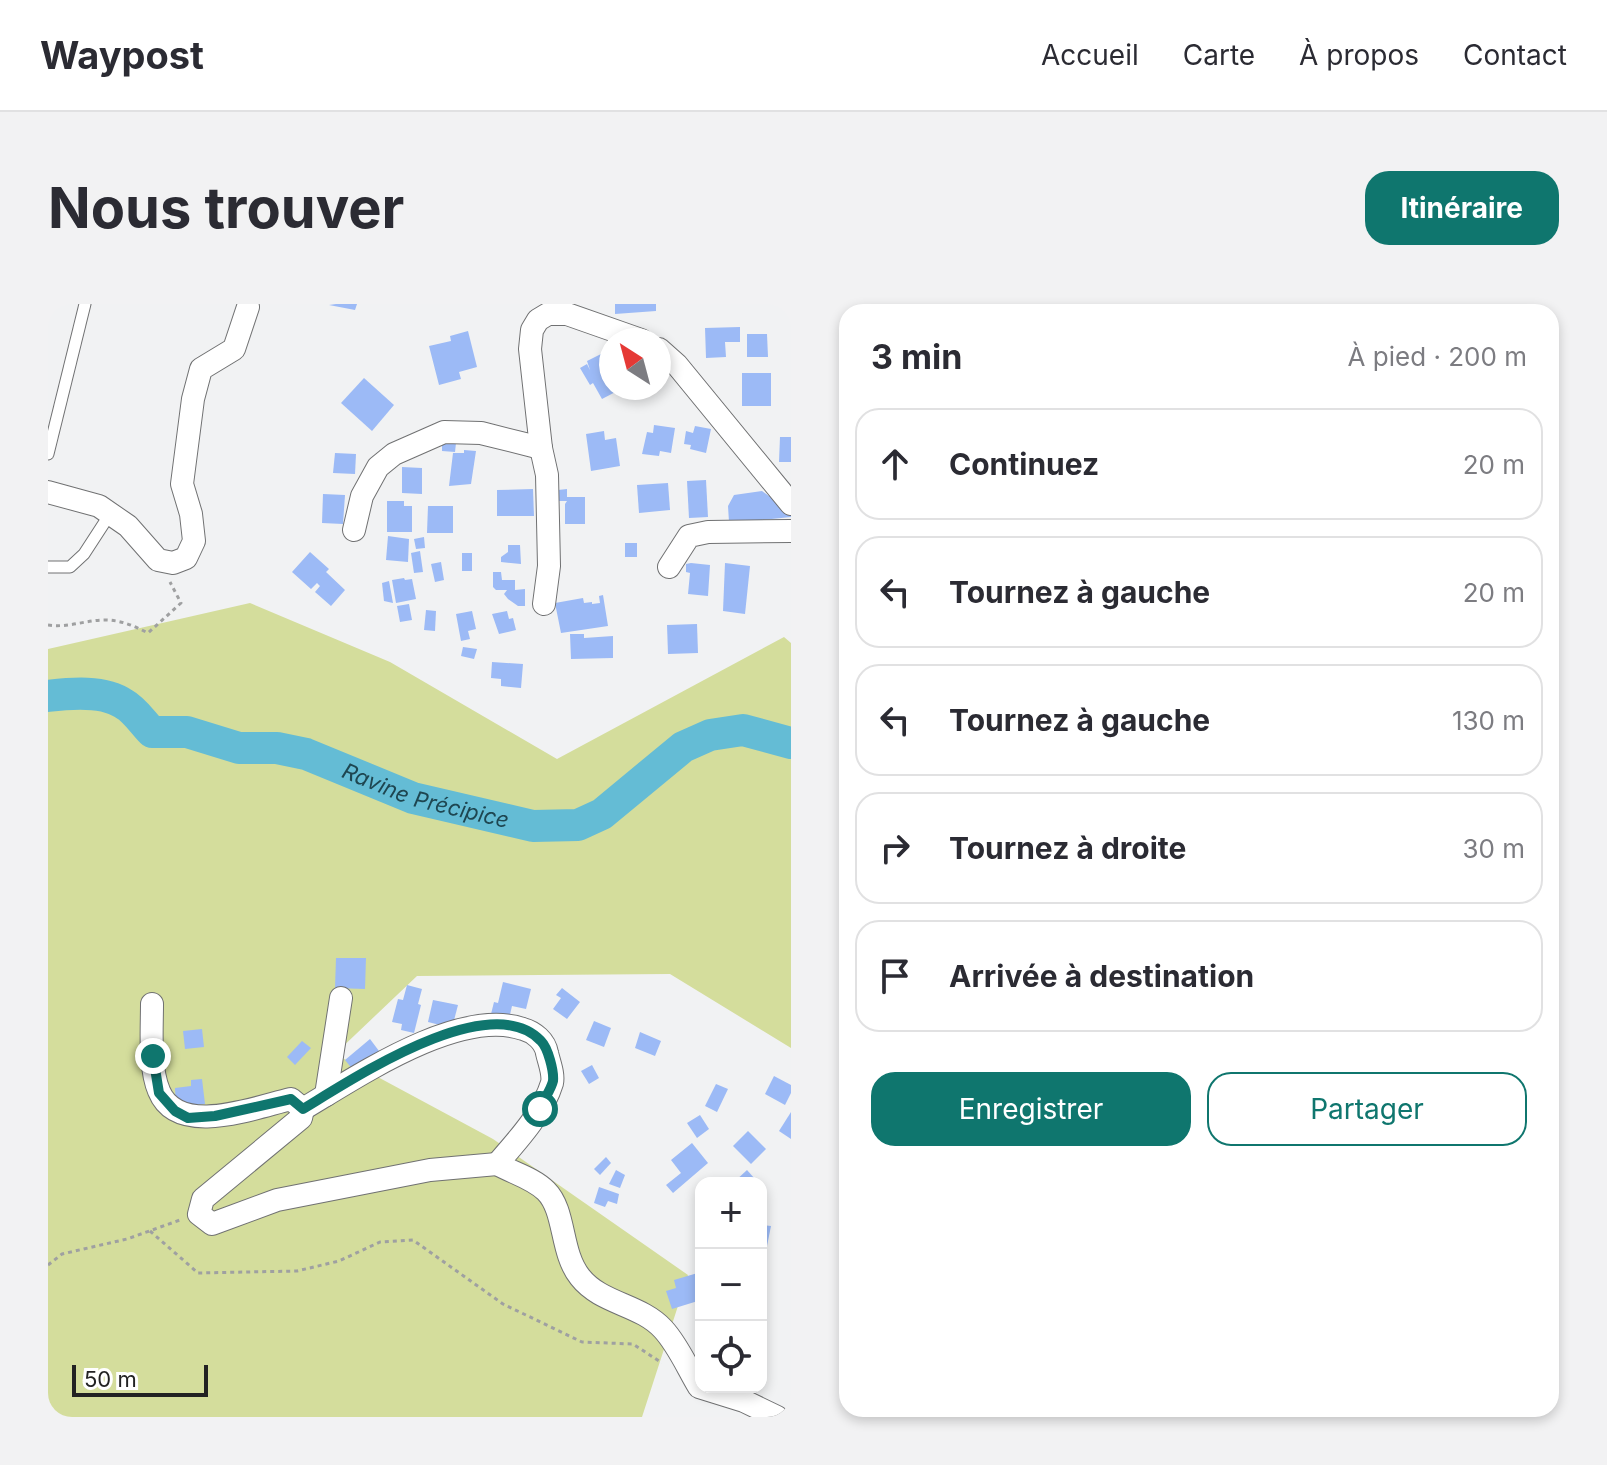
<!DOCTYPE html>
<html lang="fr">
<head>
<meta charset="utf-8">
<style>
  body { margin:0; font-family:Inter,sans-serif; background:#f2f2f3; color:#2b2b33 }
  .controls { position:absolute; right:24px; bottom:24px; display:grid; overflow:hidden; border-radius:16px; box-shadow:0 4px 12px #0003 }
  .controls button { width:72px; height:72px; display:grid; place-items:center; padding:0; border:0; border-bottom:2px solid #e1e1e2; background:#fff; color:#2b2b33; font:40px sans-serif }
  .compass { position:absolute; left:551px; top:24px; width:72px; height:72px; border-radius:50%; background:#fff; box-shadow:0 4px 12px #0003; rotate:324deg }
  .scale { position:absolute; left:24px; bottom:20px; width:136px; box-sizing:border-box; padding-left:8px; border:4px solid #222223; border-top:0; font-size:22px; line-height:28px; white-space:nowrap; color:#222223; -webkit-text-stroke:6px #fff; paint-order:stroke }
  .stop { position:absolute; width:24px; height:24px; margin:-18px; border:6px solid #0f766e; border-radius:50%; background:#fff }
  .stop.end { background:#0f766e; border-color:#fff; box-shadow:0 2px 8px #0008 }
  .list { margin:0; padding:0; list-style:none }
  h2 { display:flex; justify-content:space-between; align-items:center; height:104px; margin:0; padding:0 32px; font-size:34px }
  h2 small { font-size:26px; font-weight:400; color:#7c7c81 }
  .list li { display:grid; grid-template-columns:52px 1fr auto; gap:24px; align-items:center; box-sizing:border-box; height:112px; margin:0 16px 16px; padding:0 16px; border:2px solid #e1e1e2; border-radius:24px }
  .list b { display:block; font-size:30px; white-space:nowrap }
  .list em { font-size:26px; font-style:normal; color:#7c7c81 }
  .actions { display:flex; gap:16px; padding:24px 32px }
  .actions a { flex:1; padding:18px 0; border:2px solid #0f766e; border-radius:24px; text-align:center; font-size:28px; color:#0f766e }
  .actions .main { background:#0f766e; color:#fff }
  .icon { flex:none; width:44px; height:44px; fill:none; stroke:currentColor; stroke-width:2; stroke-linecap:round; stroke-linejoin:round }
  .map { position:relative; flex:none; width:743px; height:1113px; overflow:hidden; border-radius:24px }
  header { display:flex; align-items:center; gap:48px; box-sizing:border-box; height:112px; padding:0 40px; background:#fff; border-bottom:2px solid #e1e1e2 }
  header strong { font-size:38px }
  nav { display:flex; gap:44px; margin-inline-start:auto; font-size:28px }
  .intro { display:flex; align-items:center; justify-content:space-between; box-sizing:border-box; height:192px; padding:0 48px }
  h1 { margin:0; font-size:56px }
  .button { padding:20px 36px; border-radius:24px; background:#0f766e; color:#fff; font-size:28px; font-weight:700 }
  main { display:flex; gap:48px; padding:0 48px }
  aside { flex:1; background:#fff; border-radius:24px; box-shadow:0 4px 12px #0003 }
  .map>svg:first-child { display:block }
  .green { fill:#d4dd9c }
  .lines { fill:none; stroke-linecap:round; stroke-linejoin:round }
  .river { stroke:#64bcd5; stroke-width:32 }
  .building { fill:#9cbaf6 }
  .service-casing { stroke:#707172; stroke-width:13 }
  .minor-casing { stroke:#707172; stroke-width:24 }
  .path { stroke:#9fa0a1; stroke-width:3; stroke-dasharray:4 4; stroke-linecap:butt }
  .service { stroke:#fff; stroke-width:11 }
  .minor { stroke:#fff; stroke-width:22 }
  .route { stroke:#0f766e; stroke-width:10 }
  .labels { text-anchor:middle; stroke-width:6; stroke-linejoin:round; paint-order:stroke }
  .water-label { font-size:22px; font-style:italic; fill:#1e4651; stroke:#fff }
</style>
</head>
<body>
<header>
<strong>Waypost</strong>
<nav><a>Accueil</a><a>Carte</a><a>À propos</a><a>Contact</a></nav>
</header>
<div class="intro"><h1>Nous trouver</h1><a class="button">Itinéraire</a></div>
<main>
<div class="map">
<svg width="743" height="1113" viewBox="0 0 743 1113">
  <rect width="100%" height="100%" fill="#f1f2f3"/>
  <polygon class="green" points="202,299 342,358 509,455 736,333 743,339 743,744 622,670 369,672 287,750 445,835 640,971 594,1113 0,1113 0,345"/>
  <g class="lines">
    <path class="river" id="s1" d="M0 392C23 389 56 386 76 400 87 406 95 419 104 428H139L191 444H229L258 450 365 494 485 522 530 521 554 510 635 443 662 431 695 426 743 439"/>
  </g>
  <g class="building">
    <polygon points="288,0 309,0 307,6 281,1"/>
    <polygon points="567,0 608,0 608,7 567,10"/>
    <polygon points="692,23 692,38 677,38 678,53 658,54 657,24"/>
    <polygon points="420,27 429,63 411,68 413,75 391,81 381,42 403,37 402,32"/>
    <polygon points="699,30 719,30 720,53 699,53"/>
    <polygon points="563,45 563,84 575,84 554,95 545,79 542,81 532,64 539,60 542,66 539,57"/>
    <rect x="694" y="69" width="29" height="33"/>
    <polygon points="316,74 346,101 324,127 293,99"/>
    <polygon points="606,121 627,124 623,149 612,147 611,152 594,150 599,128 605,129"/>
    <polygon points="647,122 663,125 658,149 642,145 643,141 636,140 638,127 645,129"/>
    <polygon points="556,127 557,136 568,134 572,162 543,167 538,130"/>
    <polygon points="732,133 743,133 743,158 731,158"/>
    <polygon points="394,139 408,139 407,148 394,147"/>
    <polygon points="416,146 428,147 423,180 401,182 405,149 416,149"/>
    <polygon points="287,149 308,150 307,170 285,169"/>
    <polygon points="354,163 374,164 374,190 354,189"/>
    <polygon points="658,176 660,213 641,214 639,177"/>
    <polygon points="620,179 622,206 591,209 589,181"/>
    <polygon points="485,185 486,212 449,212 449,186"/>
    <polygon points="519,185 519,193 537,193 537,220 517,220 517,200 519,197 510,197 510,186"/>
    <polygon points="714,187 721,192 727,192 743,205 743,213 713,216 713,223 681,218 680,202 686,191"/>
    <polygon points="275,190 297,191 295,220 274,219"/>
    <polygon points="339,197 356,197 356,202 364,202 364,228 339,228"/>
    <polygon points="380,202 405,202 405,229 379,229"/>
    <polygon points="340,232 361,235 360,258 338,256"/>
    <polygon points="376,233 377,244 368,245 366,235"/>
    <rect x="577" y="239" width="12" height="14"/>
    <polygon points="460,241 472,241 473,260 453,258 453,253 460,248"/>
    <polygon points="372,247 375,268 366,269 363,249"/>
    <polygon points="262,248 281,265 278,268 297,286 283,302 267,288 272,282 269,279 263,285 244,268"/>
    <rect x="414" y="249" width="10" height="18"/>
    <polygon points="393,258 396,276 387,278 383,260"/>
    <polygon points="643,259 662,261 660,292 640,290 642,269 638,268 638,260"/>
    <polygon points="677,259 702,262 697,310 675,307"/>
    <polygon points="445,268 453,268 454,276 467,276 467,286 477,285 477,302 470,302 460,295 456,290 459,286 448,286 445,283"/>
    <polygon points="356,274 357,276 364,275 368,295 348,299 344,276"/>
    <polygon points="341,277 345,299 336,297 334,279"/>
    <polygon points="555,291 560,322 513,329 507,299 535,294 536,299 544,298 544,300 552,299 551,292"/>
    <polygon points="361,300 364,316 352,318 349,302"/>
    <polygon points="378,306 388,307 387,327 376,326"/>
    <polygon points="424,307 428,325 420,327 422,335 413,337 408,310"/>
    <polygon points="459,307 461,315 465,314 468,326 451,330 444,310"/>
    <polygon points="649,320 650,349 620,350 619,321"/>
    <polygon points="522,330 536,330 536,334 565,332 565,354 523,355"/>
    <polygon points="415,343 429,345 426,355 413,352"/>
    <polygon points="444,358 475,360 473,384 453,382 453,375 443,374"/>
    <polygon points="288,654 318,654 317,685 287,684"/>
    <polygon points="455,678 483,685 478,705 464,702 461,715 443,710 446,698 450,699"/>
    <polygon points="359,681 374,685 370,700 373,701 366,729 353,726 354,720 344,718 350,695 355,696"/>
    <polygon points="514,684 532,698 519,715 505,705 513,694 508,691"/>
    <polygon points="385,696 410,701 404,724 380,718"/>
    <polygon points="546,717 563,724 556,743 538,736"/>
    <polygon points="154,725 156,743 137,745 135,727"/>
    <polygon points="592,728 613,737 607,752 587,744"/>
    <polygon points="322,735 334,751 310,772 297,756"/>
    <polygon points="254,737 263,744 247,761 239,753"/>
    <polygon points="544,761 551,774 541,780 533,767"/>
    <polygon points="726,772 743,781 743,789 737,801 717,790"/>
    <polygon points="154,775 157,800 128,803 127,784 143,782 143,776"/>
    <polygon points="668,780 680,785 669,808 657,802"/>
    <polygon points="743,808 743,835 731,827"/>
    <polygon points="652,811 661,825 649,834 639,819"/>
    <polygon points="700,827 718,845 703,860 685,842"/>
    <polygon points="644,839 660,859 625,889 618,881 633,869 623,856"/>
    <polygon points="558,853 563,859 552,871 546,865"/>
    <polygon points="568,866 577,871 572,884 561,880"/>
    <polygon points="699,866 707,875 701,879 685,879"/>
    <polygon points="551,883 571,890 569,900 560,897 557,903 546,899"/>
    <polygon points="713,921 723,922 719,942 713,941"/>
    <polygon points="653,968 653,996 624,1005 618,987 628,984 626,976"/>
  </g>
  <g class="lines">
    <g class="service-casing">
      <g id="service">
        <polyline points="0,150 37,0"/>
        <polyline points="0,263 22,263 36,250 62,210"/>
      </g>
    </g>
    <g class="minor-casing">
      <g id="minor">
        <polyline points="611,45 629,61 743,200"/>
        <polyline points="0,188 51,202 80,222 110,256 125,259 138,254 146,237 143,210 134,180 145,95 153,65 186,45 200,3"/>
        <polyline points="306,226 314,192 330,163 346,150 396,128 433,129 493,144"/>
        <polyline points="621,263 641,232 660,228 743,227"/>
        <polyline points="496,300 501,262 499,171 493,144 482,45 484,26 490,16 500,10 519,10 593,36"/>
        <path d="M104 700C104 725 101 764 111 787 130 834 208 803 243 795L255 805 253 814 155 895 151 910 164 920 229 896 382 866 449 860"/>
        <polyline points="278,791 293,694"/>
        <path d="M255 805C309 773 411 703 475 725 486 728 497 737 499 749 501 758 506 770 504 779 495 809 469 837 449 860 465 869 485 874 498 887 518 907 512 948 532 973 553 1000 592 1000 615 1025 630 1041 640 1065 651 1083L696 1097 729 1113"/>
      </g>
    </g>
    <g class="path">
      <path d="M0 321C20 324 38 316 57 316 73 316 86 322 100 329L133 299 122 278"/>
      <polyline points="102,927 150,969 249,967 291,957 332,938 365,936 455,1000 534,1038 585,1040 614,1059"/>
      <polyline points="0,961 14,950 79,935 132,916"/>
    </g>
    <use href="#service" class="service"/>
    <use href="#minor" class="minor"/>
  </g>
  <g class="lines">
    <path class="route" d="M105 752 111 789 127 807 140 814 167 812 243 795 255 805C305 775 442 683 493 737 500 744 506 767 505 777 503 786 495 796 492 805"/>
  </g>
  <g class="labels">
    <g class="water-label">
      <text dy="8" stroke="none"><textPath href="#s1" startOffset="402">Ravine Précipice</textPath></text>
    </g>
  </g>
</svg>
<div class="controls">
<button>+</button>
<button>−</button>
<button><svg class="icon" aria-label="locate" viewBox="0 0 24 24"><circle cx="12" cy="12" r="6"/><path d="M12 2v4M12 18v4M2 12h4M18 12h4"/></svg></button>
</div>
<svg class="compass" viewBox="-18 -18 36 36"><path d="M0-13l5 13h-10z" fill="#e53935"/><path d="M0 13l5-13h-10z" fill="#7c7c81"/></svg>
<div class="scale">50 m</div>
<div class="stop" style="left:492px;top:805px"></div>
<div class="stop end" style="left:105px;top:752px"></div>
</div>
<aside>
<h2>3 min<small>À pied · 200 m</small></h2>
<ul class="list">
<li><svg class="icon" aria-label="ahead" viewBox="0 0 24 24"><path d="M12 20V5M6 11l6-6 6 6"/></svg><div><b>Continuez</b></div><em>20 m</em></li>
<li><svg class="icon" aria-label="left" viewBox="0 0 24 24"><path d="M17 20v-9H6M10 6l-5 5 5 5"/></svg><div><b>Tournez à gauche</b></div><em>20 m</em></li>
<li><svg class="icon" aria-label="left" viewBox="0 0 24 24"><path d="M17 20v-9H6M10 6l-5 5 5 5"/></svg><div><b>Tournez à gauche</b></div><em>130 m</em></li>
<li><svg class="icon" aria-label="right" viewBox="0 0 24 24"><path d="M7 20v-9h11M14 6l5 5-5 5"/></svg><div><b>Tournez à droite</b></div><em>30 m</em></li>
<li><svg class="icon" aria-label="arrive" viewBox="0 0 24 24"><path d="M6 21V4h12l-3 4 3 4H6"/></svg><div><b>Arrivée à destination</b></div></li>
</ul>
<div class="actions"><a class="main">Enregistrer</a><a>Partager</a></div>
</aside>
</main>
</body>
</html>
